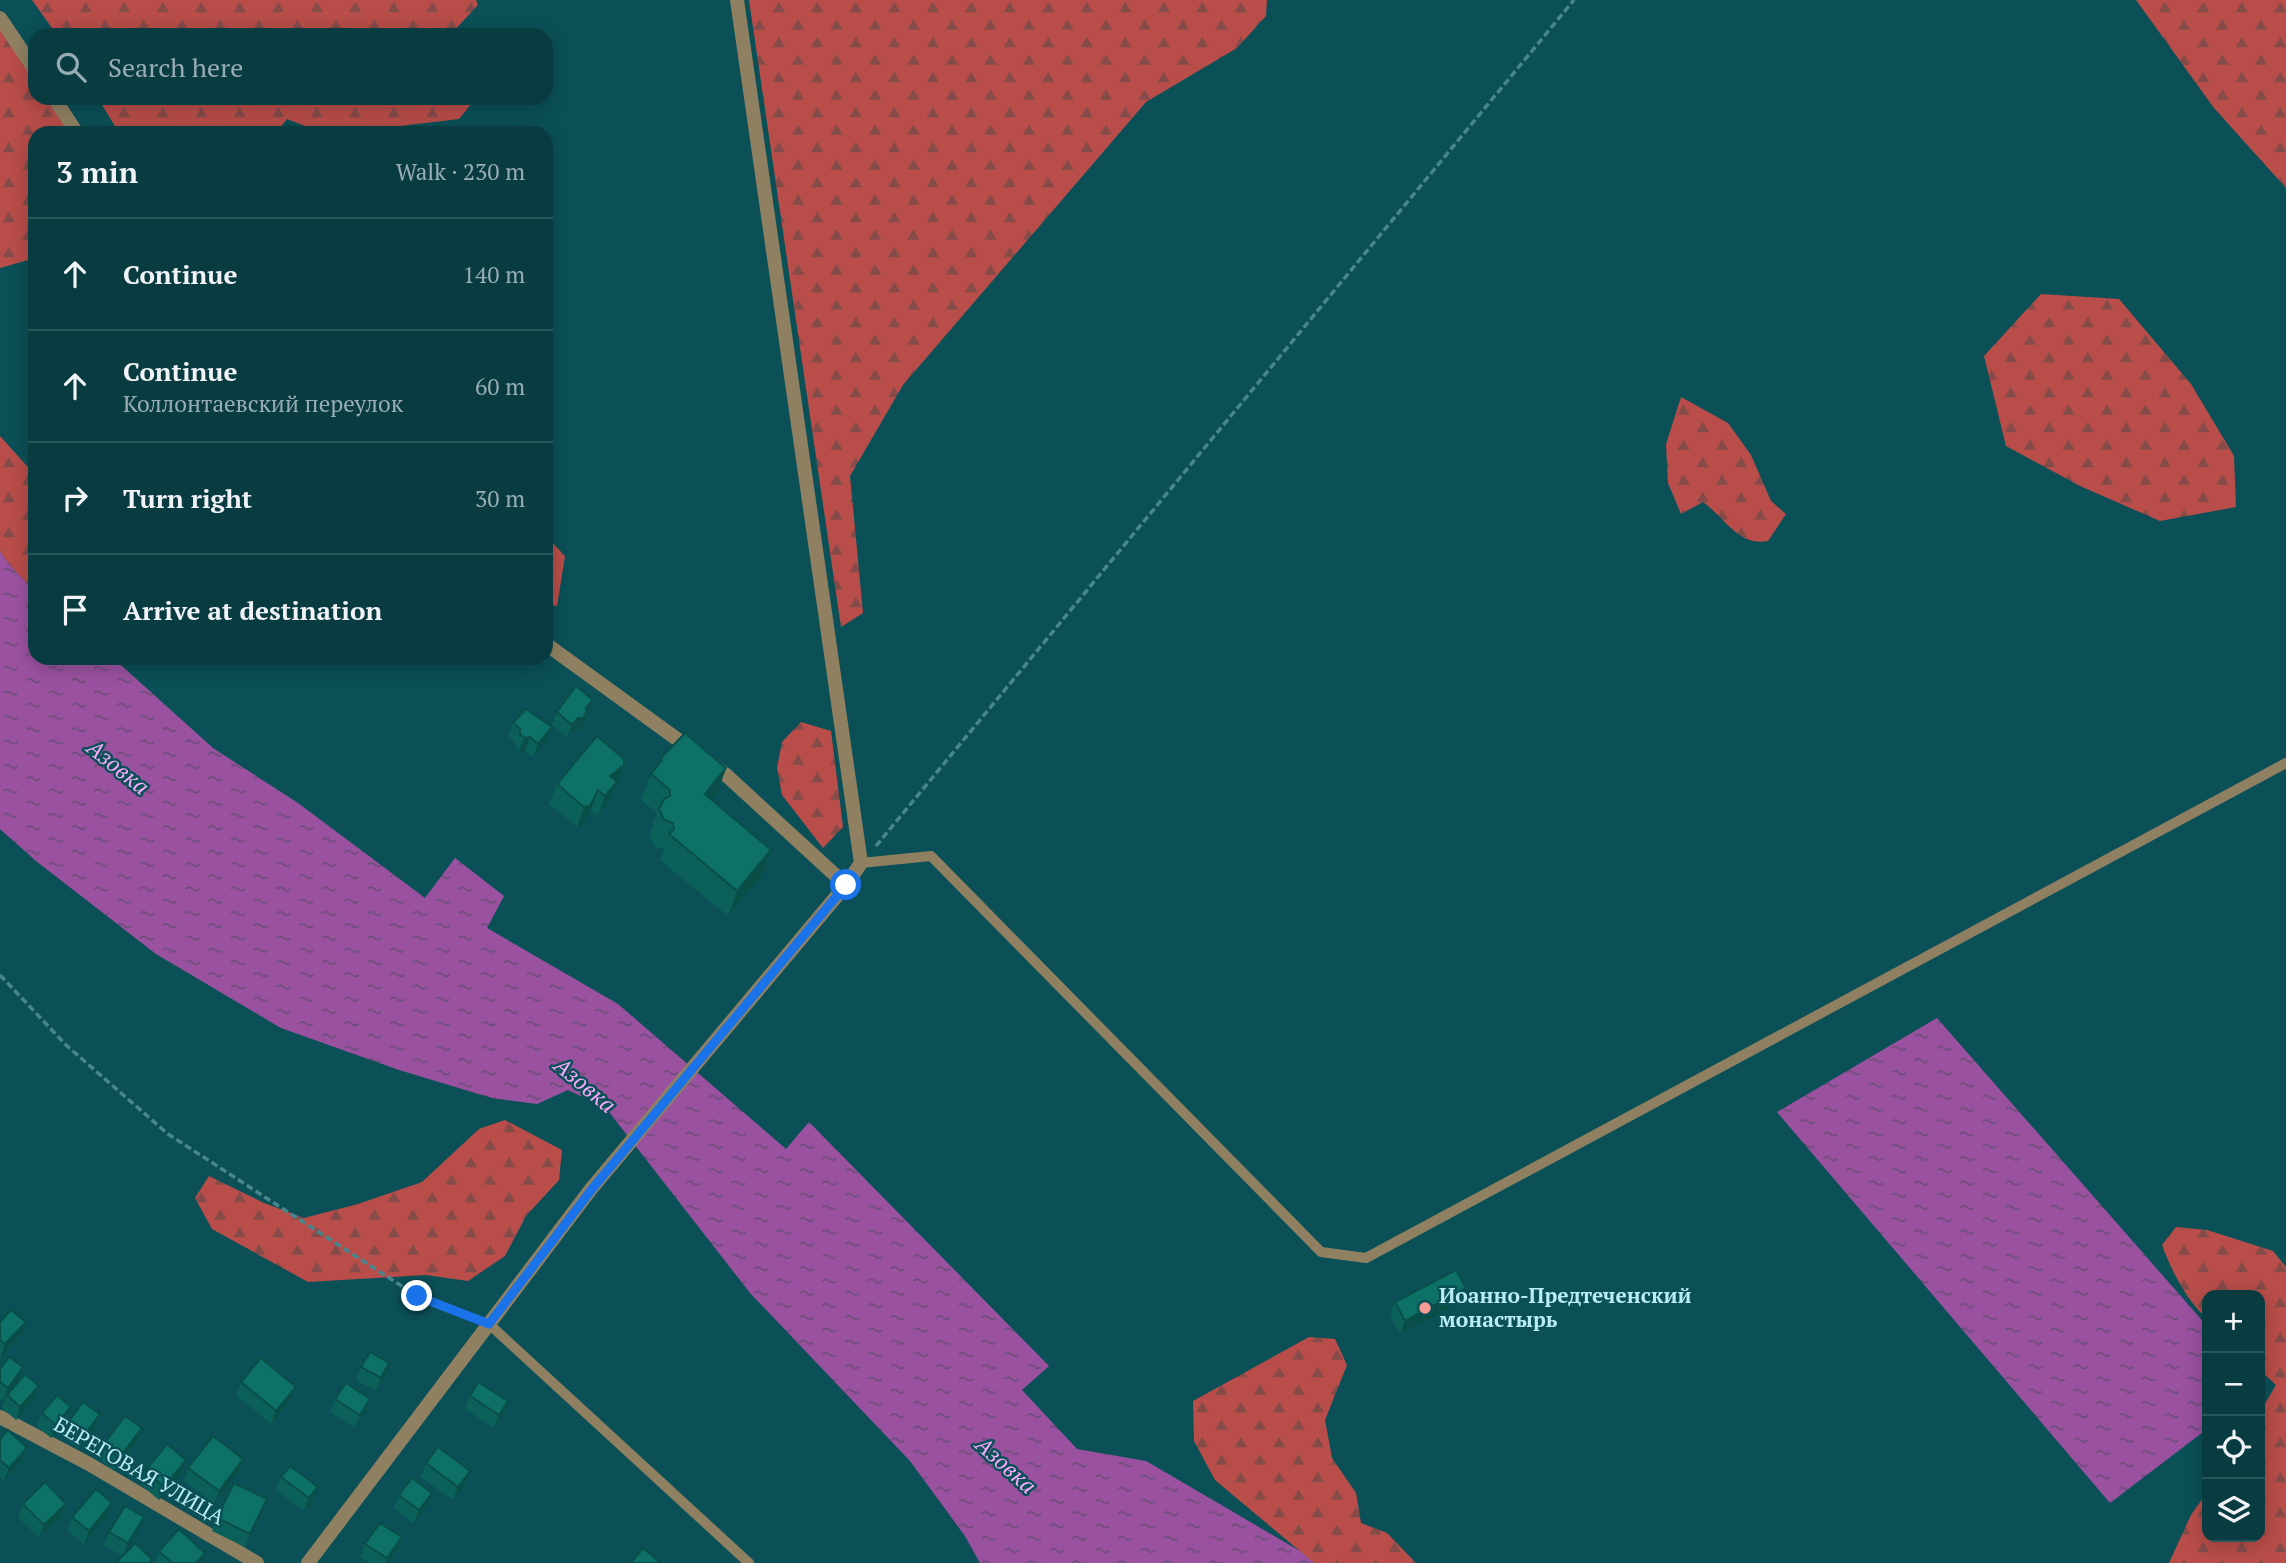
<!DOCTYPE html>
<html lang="en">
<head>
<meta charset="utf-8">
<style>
  body { margin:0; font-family:"PT Serif",serif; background:#16474c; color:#f1f3f6 }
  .controls { position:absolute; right:21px; bottom:21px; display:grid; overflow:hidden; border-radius:14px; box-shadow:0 4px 18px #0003 }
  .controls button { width:63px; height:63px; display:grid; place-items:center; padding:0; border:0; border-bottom:2px solid #29565a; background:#083c41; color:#f1f3f6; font:35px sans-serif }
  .stop { position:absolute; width:21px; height:21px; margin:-16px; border:5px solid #1a73e8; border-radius:50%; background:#fff }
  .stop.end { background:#1a73e8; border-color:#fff; box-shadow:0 2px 7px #0008 }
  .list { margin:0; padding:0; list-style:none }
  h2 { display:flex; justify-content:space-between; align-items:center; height:91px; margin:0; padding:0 28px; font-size:30px }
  h2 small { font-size:23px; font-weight:400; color:#98adb1 }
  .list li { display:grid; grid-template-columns:46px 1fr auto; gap:21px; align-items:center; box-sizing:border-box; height:112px; padding:0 28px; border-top:2px solid #29565a }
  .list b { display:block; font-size:26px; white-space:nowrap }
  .list p { margin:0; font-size:23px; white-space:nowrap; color:#98adb1 }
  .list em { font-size:23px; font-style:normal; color:#98adb1 }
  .icon { flex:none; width:38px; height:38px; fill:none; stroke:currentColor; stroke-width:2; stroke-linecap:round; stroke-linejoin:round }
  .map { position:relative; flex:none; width:2286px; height:1563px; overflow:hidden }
  .search { position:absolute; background:#083c41; box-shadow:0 4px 18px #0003; left:28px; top:28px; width:525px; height:77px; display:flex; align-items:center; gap:18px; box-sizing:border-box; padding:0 24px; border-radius:21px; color:#98adb1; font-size:26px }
  .panel { position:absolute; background:#083c41; box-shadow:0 4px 18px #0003; left:28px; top:126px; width:525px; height:539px; border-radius:21px }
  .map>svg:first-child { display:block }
  .forest { fill:url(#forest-firs) }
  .water { fill:url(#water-ripples) }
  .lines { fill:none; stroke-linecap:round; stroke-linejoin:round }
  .path { stroke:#48868d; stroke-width:3.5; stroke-dasharray:7 3.5; stroke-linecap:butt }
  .service { stroke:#8f8061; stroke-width:10 }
  .minor { stroke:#8f8061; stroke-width:14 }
  .wall { fill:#0b6159 }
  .shaded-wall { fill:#094f48 }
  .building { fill:#0d7167; stroke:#094f48; stroke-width:2 }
  .route { stroke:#1a73e8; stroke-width:9 }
  .poi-dot { fill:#f59c95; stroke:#0b5057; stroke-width:2.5 }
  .labels { text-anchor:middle; stroke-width:5; stroke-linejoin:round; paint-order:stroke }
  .poi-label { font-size:21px; font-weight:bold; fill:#baedf3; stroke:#0b5057; text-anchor:start }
  .street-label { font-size:21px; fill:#baedf3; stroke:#0b5057 }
  .water-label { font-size:23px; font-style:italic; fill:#f5a9fa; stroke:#0b5057 }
</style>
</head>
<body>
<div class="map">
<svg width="2286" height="1563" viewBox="0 0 2286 1563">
  <defs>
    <pattern id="forest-firs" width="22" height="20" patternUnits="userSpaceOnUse" patternTransform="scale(1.75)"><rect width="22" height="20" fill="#b84d49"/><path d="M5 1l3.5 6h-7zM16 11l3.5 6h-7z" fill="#854b49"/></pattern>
    <pattern id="water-ripples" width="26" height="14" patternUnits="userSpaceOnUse" patternTransform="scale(1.75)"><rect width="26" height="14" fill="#9a52a0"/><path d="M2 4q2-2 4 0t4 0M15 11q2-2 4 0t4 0" fill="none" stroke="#6e4d79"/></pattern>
  </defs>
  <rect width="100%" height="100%" fill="#0b5057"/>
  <g class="forest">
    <polygon points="32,0 476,0 478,5 450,35 57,35"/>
    <polygon points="749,0 1267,0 1266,16 1237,48 1146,102 903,385 850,476 863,613 841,627"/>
    <polygon points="2136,0 2286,0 2286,188 2214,108"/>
    <polygon points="0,18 35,70 35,98 54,98 77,133 35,133 35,258 0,268"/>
    <polygon points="98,98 476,98 459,119 341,133 323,133 287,119 276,133 119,133"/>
    <polygon points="2041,294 2119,299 2191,384 2234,456 2236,507 2160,521 2080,486 2006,446 1984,356"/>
    <path d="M1681 397 1728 423 1751 455 1771 501 1786 514 1768 541C1739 547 1724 517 1703 502L1681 514 1668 483 1666 444Z"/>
    <polygon points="0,436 35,475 35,592 8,563 0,551"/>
    <polygon points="546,536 565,556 557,606 546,604"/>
    <polygon points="801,722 831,731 843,827 823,848 782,795 777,768 782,742"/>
    <polygon points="505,1120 562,1150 559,1180 526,1216 505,1256 468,1281 426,1275 308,1282 212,1229 195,1198 209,1176 264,1203 304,1218 358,1204 422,1182 479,1129"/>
    <path d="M2176 1227 2207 1230 2273 1251 2286 1267V1563H2169L2191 1515 2207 1492V1537H2260V1412L2276 1385 2260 1370V1295H2207V1319C2186 1299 2172 1272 2162 1245Z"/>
    <polygon points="1309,1337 1335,1339 1347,1365 1325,1420 1332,1458 1356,1493 1361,1523 1387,1533 1416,1563 1314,1563 1215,1480 1194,1441 1193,1401"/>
  </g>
  <g class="water">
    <polygon points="0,551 8,563 35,592 35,658 113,658 213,748 298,803 425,898 455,858 504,896 487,928 618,1004 786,1149 809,1122 1049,1366 1022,1390 1077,1449 1146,1461 1300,1551 1314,1563 980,1563 965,1536 910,1461 750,1293 606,1108 568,1090 537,1104 492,1098 399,1070 281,1028 156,954 36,861 0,829"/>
    <polygon points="1937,1018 2207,1326 2207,1429 2110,1503 1777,1112"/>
  </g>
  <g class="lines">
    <g class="path">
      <polyline points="876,846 1574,0"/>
      <polyline points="0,975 66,1045 168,1134 417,1296 474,1318"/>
    </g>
    <g class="service">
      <polyline points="861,863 931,856 1321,1252 1366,1258 2286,763"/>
      <polyline points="489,1324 749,1563"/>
    </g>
    <g class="minor">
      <polyline points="0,18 35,70"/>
      <polyline points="54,98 77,133"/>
      <polyline points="546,644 692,750"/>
      <polyline points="709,762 725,774 846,885"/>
      <polyline points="0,1417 89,1464 257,1563"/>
      <polyline points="308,1563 591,1189 846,885 861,863 737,0"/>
    </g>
  </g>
  <g class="wall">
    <polygon points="557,712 588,713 585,717 582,726 578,731 573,731 567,738 552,725"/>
    <polygon points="513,723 552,727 547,741 533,757 525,751 519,751 515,747 515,742 508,736"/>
    <polygon points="660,759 726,768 717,794 712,800 771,850 762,876 728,916 660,860 664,849 654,846 649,835 657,813 641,800 651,774 658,764"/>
    <polygon points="557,784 617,785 610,801 598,816 591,810 583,825 577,827 549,804"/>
    <polygon points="1395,1302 1461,1302 1400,1334 1390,1315"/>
    <polygon points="0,1322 26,1322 21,1335 0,1358"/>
    <polygon points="23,1367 19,1380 11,1391 39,1386 34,1399 16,1420 2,1408 6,1397 3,1401 0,1399 0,1369"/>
    <polygon points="361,1367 385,1376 376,1391 356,1380"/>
    <polygon points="241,1382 296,1387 291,1400 271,1424 236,1395"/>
    <polygon points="470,1396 508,1401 504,1414 494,1428 465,1409"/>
    <polygon points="335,1399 366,1412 355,1428 330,1412"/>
    <polygon points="71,1407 66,1420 51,1438 37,1426 42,1413"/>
    <polygon points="67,1424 95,1428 79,1449 62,1437"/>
    <polygon points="142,1428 137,1441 114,1471 98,1458 103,1445"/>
    <polygon points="0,1439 27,1448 22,1461 4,1481 0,1477"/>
    <polygon points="243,1459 239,1472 214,1504 184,1481 188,1468"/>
    <polygon points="426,1463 465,1484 453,1500 421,1477"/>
    <polygon points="145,1471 181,1473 159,1500 140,1484"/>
    <polygon points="281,1477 313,1500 304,1511 276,1490"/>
    <polygon points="432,1493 427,1506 414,1523 394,1508 399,1495"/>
    <polygon points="267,1499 263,1512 245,1547 212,1531 217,1518"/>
    <polygon points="112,1503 107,1516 84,1544 67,1530 72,1517"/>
    <polygon points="23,1504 66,1504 61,1517 39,1538 18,1517"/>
    <polygon points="139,1530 124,1554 152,1559 151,1563 116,1563 122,1556 104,1545 109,1532"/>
    <polygon points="365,1544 397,1550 388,1563 370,1563 360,1557"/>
    <polygon points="159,1551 205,1553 201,1563 155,1563"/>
  </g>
  <g class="shaded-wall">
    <polygon points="593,700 582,726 578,731 573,731 567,738 572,725"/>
    <polygon points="552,727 547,741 533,757 538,744"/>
    <polygon points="530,737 525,751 519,751 524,738"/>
    <polygon points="624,765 610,801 598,816 605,796 611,789 603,795 610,776"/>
    <polygon points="726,768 717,794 695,820 705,794"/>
    <polygon points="598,790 591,810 583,825 577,827 584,807"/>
    <polygon points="771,850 762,876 728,916 737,891"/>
    <polygon points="1466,1288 1461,1302 1400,1334 1405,1321"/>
    <polygon points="26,1322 21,1335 0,1358 5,1344"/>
    <polygon points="389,1363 385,1376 376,1391 381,1378"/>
    <polygon points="23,1367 19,1380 3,1401 8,1388"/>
    <polygon points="39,1386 34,1399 16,1420 20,1407"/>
    <polygon points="296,1387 291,1400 271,1424 276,1411"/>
    <polygon points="370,1399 366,1412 355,1428 360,1415"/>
    <polygon points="508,1401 504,1414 494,1428 499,1415"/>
    <polygon points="71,1407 66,1420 51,1438 55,1425"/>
    <polygon points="100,1414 95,1428 79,1449 84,1436"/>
    <polygon points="142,1428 137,1441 114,1471 119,1458"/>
    <polygon points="27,1448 22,1461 4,1481 9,1468"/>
    <polygon points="243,1459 239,1472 214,1504 219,1491"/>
    <polygon points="186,1460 181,1473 159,1500 164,1487"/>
    <polygon points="470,1471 465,1484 453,1500 458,1487"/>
    <polygon points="318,1487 313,1500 304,1511 309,1498"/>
    <polygon points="432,1493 427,1506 414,1523 419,1510"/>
    <polygon points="267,1499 263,1512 245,1547 250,1534"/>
    <polygon points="112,1503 107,1516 84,1544 89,1531"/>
    <polygon points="66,1504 61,1517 39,1538 44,1525"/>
    <polygon points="144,1517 139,1530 123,1556 128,1543"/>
    <polygon points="402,1537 397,1550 388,1563 386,1563 387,1558"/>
    <polygon points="205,1553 201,1563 196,1563"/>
  </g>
  <g class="building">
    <polygon points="576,686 593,700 586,708 586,713 583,718 578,718 572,725 557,712"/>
    <polygon points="526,709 552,727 538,744 530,737 524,738 520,734 520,729 513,723"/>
    <polygon points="685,733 726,768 705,794 771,850 737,891 669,834 674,829 673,823 664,820 659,809 664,799 670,796 670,790 651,774 662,760 660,759"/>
    <polygon points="597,736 624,759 624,765 610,776 617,782 605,796 598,790 590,806 584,807 557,784"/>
    <polygon points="1456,1270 1466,1288 1405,1321 1395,1302"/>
    <polygon points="11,1310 26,1322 5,1344 0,1340 0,1322"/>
    <polygon points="370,1352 389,1363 381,1378 361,1367"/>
    <polygon points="9,1357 23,1367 8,1388 0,1382 0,1369"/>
    <polygon points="261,1358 296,1387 276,1411 241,1382"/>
    <polygon points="25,1374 39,1386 20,1407 7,1395"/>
    <polygon points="478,1382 508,1401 499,1415 470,1396"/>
    <polygon points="346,1383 370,1399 360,1415 335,1399"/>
    <polygon points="57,1395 71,1407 55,1425 42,1413"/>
    <polygon points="83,1402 100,1414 84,1436 67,1424"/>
    <polygon points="125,1416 142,1428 119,1458 103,1445"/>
    <polygon points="8,1430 27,1448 9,1468 0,1460 0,1439"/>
    <polygon points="213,1436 243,1459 219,1491 188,1468"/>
    <polygon points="167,1444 186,1460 164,1487 145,1471"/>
    <polygon points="438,1447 470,1471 458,1487 426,1463"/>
    <polygon points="290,1466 318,1487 309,1498 281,1477"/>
    <polygon points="412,1478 432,1493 419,1510 399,1495"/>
    <polygon points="45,1482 66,1504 44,1525 23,1504"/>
    <polygon points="234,1483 267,1499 250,1534 217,1518"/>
    <polygon points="96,1489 112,1503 89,1531 72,1517"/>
    <polygon points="125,1506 144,1517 128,1543 109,1532"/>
    <polygon points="380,1523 402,1537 387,1558 365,1544"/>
    <polygon points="179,1529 205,1553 196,1563 172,1563 159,1551"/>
    <polygon points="135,1543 152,1559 149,1563 116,1563"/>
    <polygon points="643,1548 661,1563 631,1563"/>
  </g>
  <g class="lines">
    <polyline class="route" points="417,1296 489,1324 592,1189 846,885"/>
  </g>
  <circle class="poi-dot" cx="1425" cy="1308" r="7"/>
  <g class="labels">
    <g class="poi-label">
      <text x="1439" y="1303">Иоанно-Предтеченский<tspan x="1439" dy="24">монастырь</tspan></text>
    </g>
    <g class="street-label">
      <text transform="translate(139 1471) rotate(30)" y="7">БЕРЕГОВАЯ УЛИЦА</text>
    </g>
    <g class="water-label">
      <text transform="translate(118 767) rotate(39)" y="8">Азовка</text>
      <text transform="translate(585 1085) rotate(40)" y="8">Азовка</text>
      <text transform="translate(1006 1465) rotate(42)" y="8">Азовка</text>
    </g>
  </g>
</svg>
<div class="controls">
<button>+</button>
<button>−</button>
<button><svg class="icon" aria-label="locate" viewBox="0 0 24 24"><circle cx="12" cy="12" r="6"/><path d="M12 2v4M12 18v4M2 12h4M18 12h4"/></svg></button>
<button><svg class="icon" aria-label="layers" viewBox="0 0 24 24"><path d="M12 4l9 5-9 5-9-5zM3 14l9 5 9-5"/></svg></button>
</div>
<div class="stop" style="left:846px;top:885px"></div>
<div class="stop end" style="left:417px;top:1296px"></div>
<div class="search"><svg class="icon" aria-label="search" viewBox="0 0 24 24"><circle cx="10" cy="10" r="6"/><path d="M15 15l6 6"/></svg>Search here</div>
<section class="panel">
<h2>3 min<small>Walk · 230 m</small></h2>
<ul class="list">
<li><svg class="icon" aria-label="ahead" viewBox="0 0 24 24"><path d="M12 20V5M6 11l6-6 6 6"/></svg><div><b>Continue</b></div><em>140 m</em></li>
<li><svg class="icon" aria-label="ahead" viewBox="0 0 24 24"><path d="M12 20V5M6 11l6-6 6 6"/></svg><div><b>Continue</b><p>Коллонтаевский переулок</p></div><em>60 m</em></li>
<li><svg class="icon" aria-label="right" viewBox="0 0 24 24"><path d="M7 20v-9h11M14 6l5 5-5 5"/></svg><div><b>Turn right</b></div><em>30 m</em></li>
<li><svg class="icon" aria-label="arrive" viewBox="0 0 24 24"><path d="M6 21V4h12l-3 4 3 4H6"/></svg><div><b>Arrive at destination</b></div></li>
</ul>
</section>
</div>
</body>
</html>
